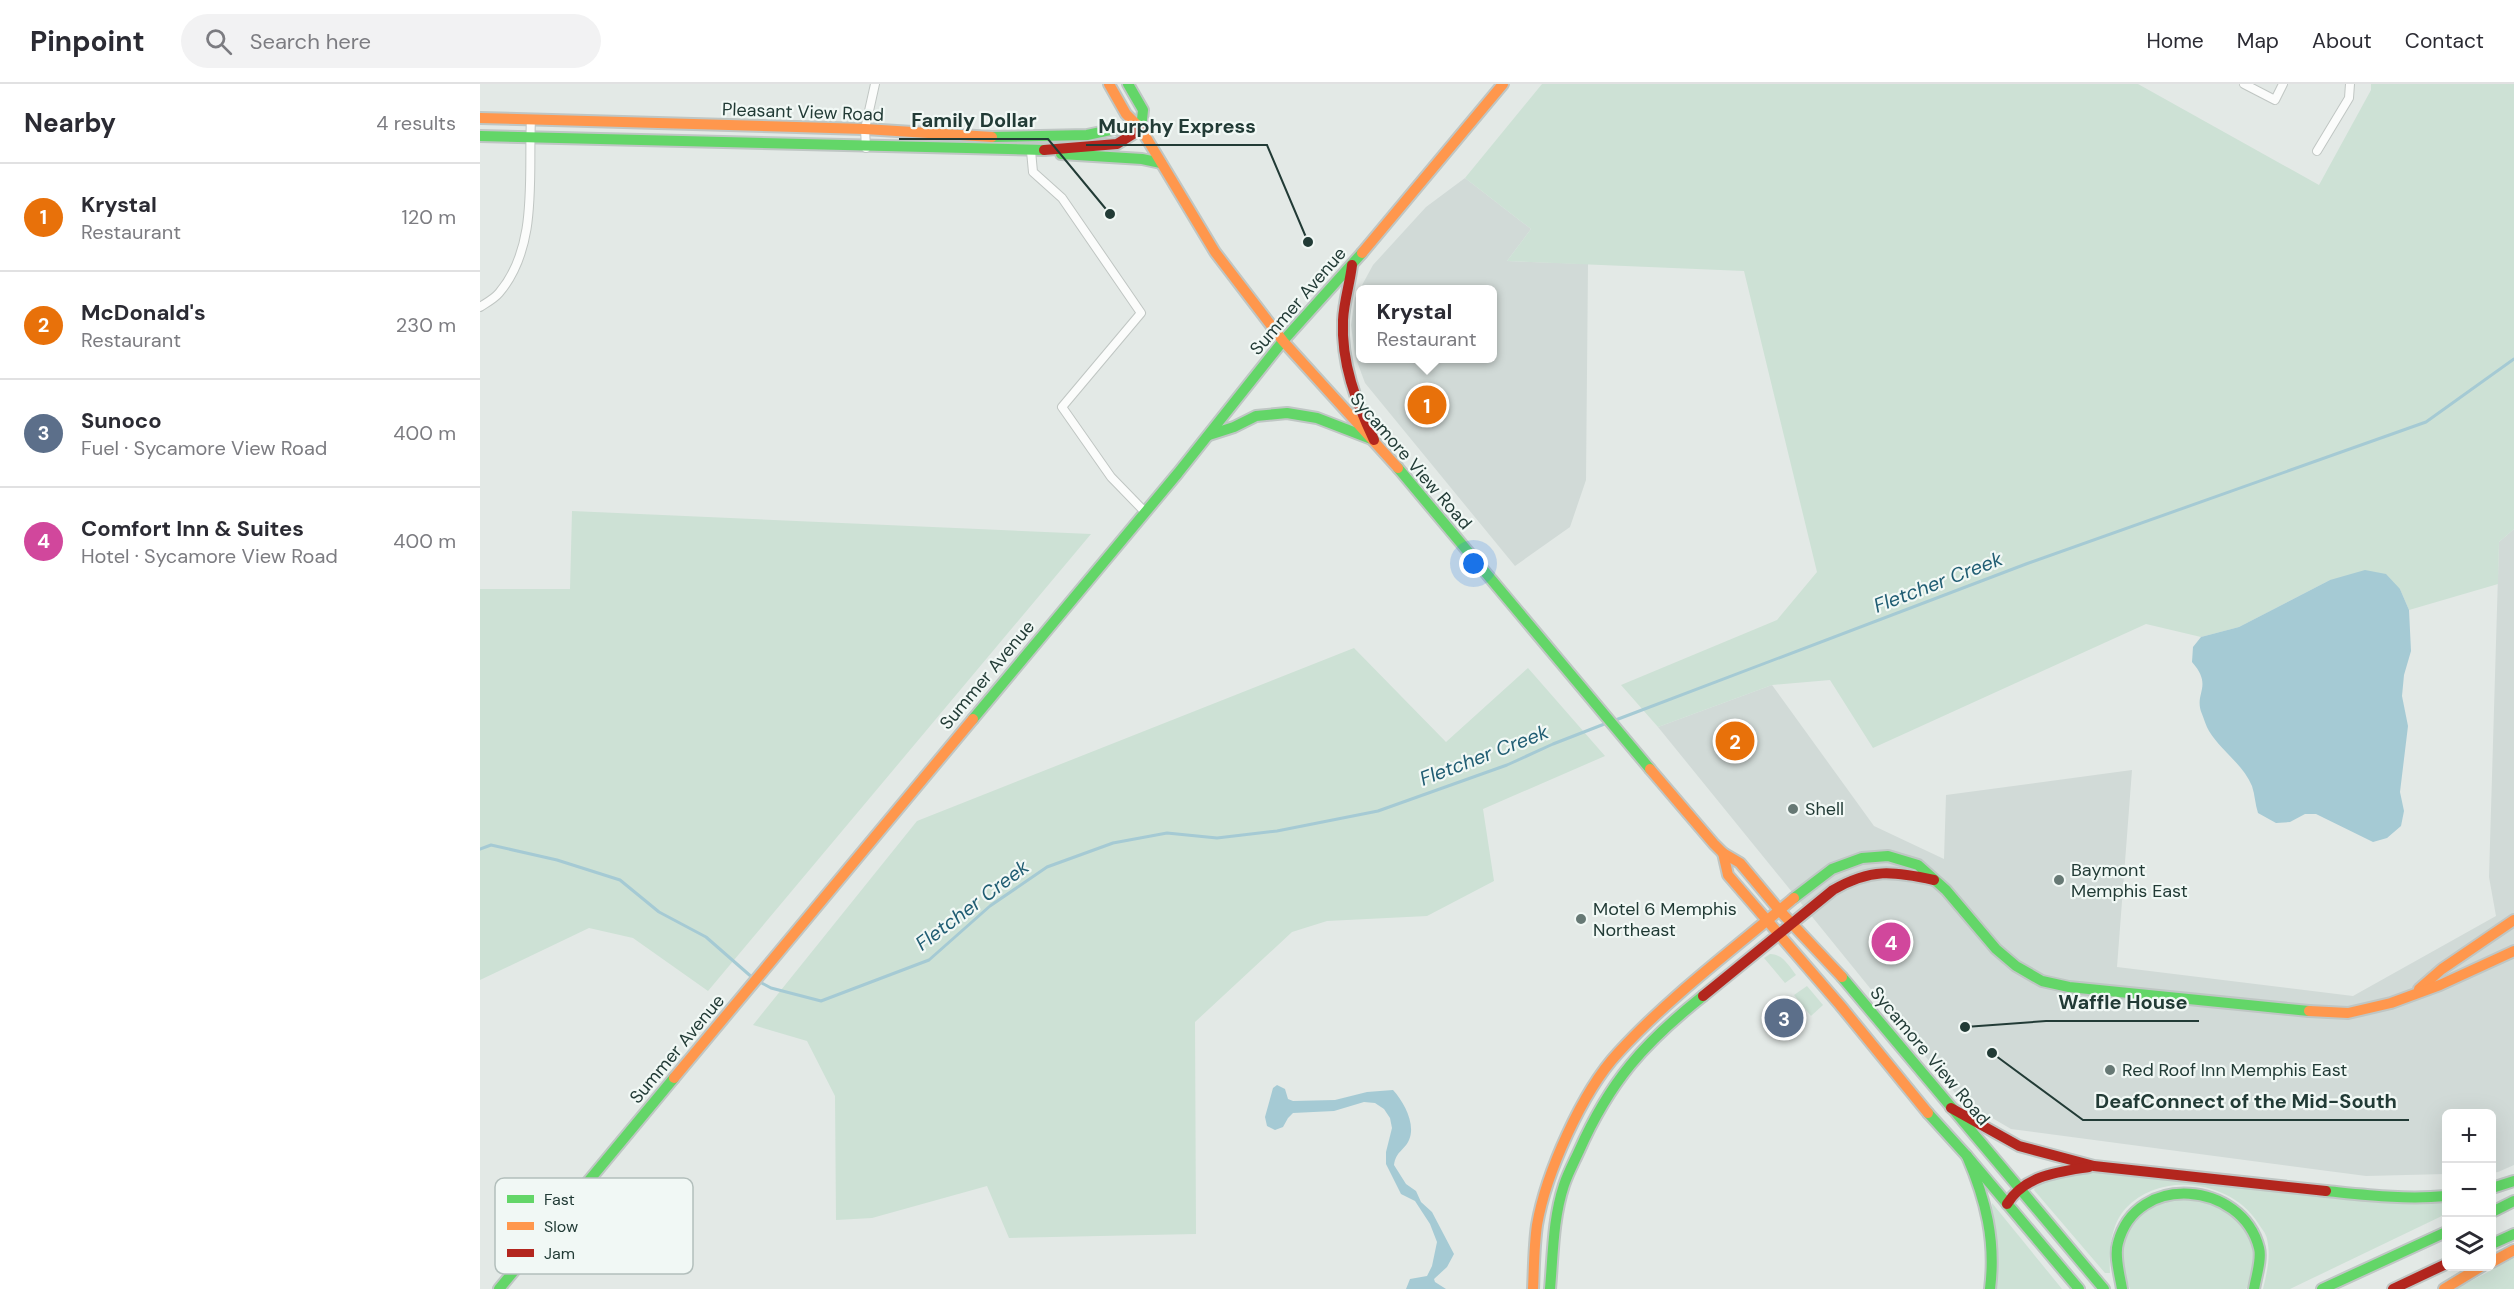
<!DOCTYPE html>
<html lang="en">
<head>
<meta charset="utf-8">
<style>
  body { margin:0; font-family:"DM Sans",sans-serif; background:#f2f2f3; color:#2b2b33 }
  .controls { position:absolute; right:18px; bottom:18px; display:grid; overflow:hidden; border-radius:9px; box-shadow:0 6px 24px #0002 }
  .controls button { width:54px; height:54px; display:grid; place-items:center; padding:0; border:0; border-bottom:2px solid #e1e1e2; background:#fff; color:#2b2b33; font:30px sans-serif }
  .you { position:absolute; left:994px; top:480px; width:21px; height:21px; margin:-15px; border:4px solid #fff; border-radius:50%; background:#1a73e8; box-shadow:0 0 0 9px #1a73e833 }
  .badge { display:grid; place-items:center; width:39px; height:39px; border-radius:50%; background:#0f766e; color:#fff; font-size:20px; font-weight:700 }
  .pin { position:absolute; translate:-50% -50%; border:3px solid #fff; box-shadow:0 2px 6px #0006 }
  .popup { position:absolute; left:876px; top:201px; width:141px; height:78px; box-sizing:border-box; display:grid; place-content:center; border-radius:9px; background:#fff; filter:drop-shadow(0 2px 4px #0005); font-size:20px; white-space:nowrap; color:#7c7c81 }
  .popup b { font-size:22px; color:#2b2b33 }
  .popup::after { content:''; position:absolute; left:50%; top:100%; margin-left:-12px; border:12px solid transparent; border-top-color:#fff }
  .list { margin:0; padding:0; list-style:none }
  h2 { display:flex; justify-content:space-between; align-items:center; height:78px; margin:0; padding:0 24px; font-size:26px }
  h2 small { font-size:20px; font-weight:400; color:#7c7c81 }
  .list li { display:grid; grid-template-columns:39px 1fr auto; gap:18px; align-items:center; box-sizing:border-box; height:108px; padding:0 24px; border-top:2px solid #e1e1e2 }
  .list b { display:block; font-size:22px; white-space:nowrap }
  .list p { margin:0; font-size:20px; white-space:nowrap; color:#7c7c81 }
  .list em { font-size:20px; font-style:normal; color:#7c7c81 }
  .icon { flex:none; width:33px; height:33px; fill:none; stroke:currentColor; stroke-width:2; stroke-linecap:round; stroke-linejoin:round }
  .map { position:relative; flex:none; width:2034px; height:1205px; overflow:hidden }
  header { display:flex; align-items:center; gap:36px; box-sizing:border-box; height:84px; padding:0 30px; background:#fff; border-bottom:2px solid #e1e1e2 }
  header strong { font-size:28px }
  nav { display:flex; gap:33px; margin-inline-start:auto; font-size:21px }
  .search { width:420px; height:54px; background:#f2f2f3; display:flex; align-items:center; gap:15px; box-sizing:border-box; padding:0 21px; border-radius:33px; color:#7c7c81; font-size:22px }
  main { display:flex }
  aside { flex:1; background:#fff }
  .map>svg:first-child { display:block }
  .built { fill:#d1dad7; fill-rule:evenodd }
  .green { fill:#cde1d5 }
  .water { fill:#a5cad4 }
  .lines { fill:none; stroke-linecap:round; stroke-linejoin:round }
  .stream { stroke:#a5cad4; stroke-width:3 }
  .street-casing { stroke:#c0c6c3; stroke-width:10 }
  .fast-casing { stroke:#bfc6c4; stroke-width:14 }
  .slow-casing { stroke:#bfc6c4; stroke-width:14 }
  .jam-casing { stroke:#bfc6c4; stroke-width:14 }
  .street { stroke:#fbfcfb; stroke-width:8 }
  .fast { stroke:#63d668; stroke-width:10 }
  .slow { stroke:#ff974d; stroke-width:10 }
  .jam { stroke:#b3261e; stroke-width:10 }
  .poi-dot { fill:#667874; stroke:#f1f8f5; stroke-width:2 }
  .labels { text-anchor:middle; stroke-width:4.5; stroke-linejoin:round; paint-order:stroke }
  .street-label { font-size:18px; fill:#223b36; stroke:#f1f8f5 }
  .poi-label { font-size:18px; fill:#223b36; stroke:#f1f8f5; text-anchor:start }
  .water-label { font-size:20px; font-style:italic; fill:#205d73; stroke:#f1f8f5 }
  .key { fill:#f1f8f5; stroke:#b3bfbc; stroke-width:1.5 }
  .key-label { font-size:16px; fill:#223b36 }
  .leader { fill:none; stroke:#223b36; stroke-width:2 }
  .callout-dot { fill:#223b36; stroke:#f1f8f5; stroke-width:2 }
  .callout-label { font-size:20px; text-anchor:middle; font-weight:bold; fill:#223b36; stroke:#f1f8f5; stroke-width:4.5; stroke-linejoin:round; paint-order:stroke }
</style>
</head>
<body>
<header>
<strong>Pinpoint</strong>
<div class="search"><svg class="icon" aria-label="search" viewBox="0 0 24 24"><circle cx="10" cy="10" r="6"/><path d="M15 15l6 6"/></svg>Search here</div>
<nav><a>Home</a><a>Map</a><a>About</a><a>Contact</a></nav>
</header>
<main>
<aside>
<h2>Nearby<small>4 results</small></h2>
<ul class="list">
<li><span class="badge" style="background:#e8710a">1</span><div><b>Krystal</b><p>Restaurant</p></div><em>120 m</em></li>
<li><span class="badge" style="background:#e8710a">2</span><div><b>McDonald's</b><p>Restaurant</p></div><em>230 m</em></li>
<li><span class="badge" style="background:#5c6f8a">3</span><div><b>Sunoco</b><p>Fuel · Sycamore View Road</p></div><em>400 m</em></li>
<li><span class="badge" style="background:#d1479c">4</span><div><b>Comfort Inn &amp; Suites</b><p>Hotel · Sycamore View Road</p></div><em>400 m</em></li>
</ul>
</aside>
<div class="map">
<svg width="2034" height="1205" viewBox="0 0 2034 1205">
  <rect width="100%" height="100%" fill="#e3e9e6"/>
  <g class="built">
    <path d="M985 94 1051 145 1027 177 1108 180 1106 396 1090 443 1035 482 885 299 875 272 871 241 875 214 893 181 946 123ZM881 206H1013V274H881Z"/>
    <polygon points="2034,445 2034,1081 2018,1088 2012,1089 2012,1030 1966,1030 1966,1090 1886,1092 1531,1045 1480,1015 1178,643 1292,601 1394,742 1464,775 1466,711 1652,686 1637,883 1873,912 2016,832 2009,793 2019,458"/>
  </g>
  <g class="green">
    <polygon points="1062,0 1658,0 1839,101 1891,6 1891,0 2034,0 2034,445 2019,458 2018,500 1929,526 1920,505 1850,496 1759,543 1721,553 1666,540 1393,664 1350,596 1292,601 1178,643 1141,601 1297,536 1337,488 1264,187 1027,177 1051,145 985,94"/>
    <polygon points="92,427 611,450 228,907 153,854 109,844 0,896 0,505 90,505"/>
    <polygon points="874,564 966,658 1048,584 1125,672 1003,725 1014,797 947,832 847,837 812,848 715,938 716,1150 529,1154 507,1102 392,1134 356,1136 355,1012 327,957 273,941 437,737"/>
    <path d="M1290 870C1303 870 1309 882 1316 891L1305 899 1284 874Z"/>
    <polygon points="1327,902 1343,921 1331,932 1314,911"/>
    <path d="M1614 1087 1966 1115V1130L1810 1205H1783C1787 1188 1791 1172 1787 1155 1786 1149 1781 1144 1778 1139 1752 1097 1681 1086 1646 1124 1630 1141 1629 1168 1630 1189H1625L1554 1106 1556 1100Z"/>
    <polygon points="1685,1115 1727,1115 1763,1140 1774,1159 1771,1198 1766,1205 1650,1205 1643,1187 1639,1167 1650,1140 1664,1125"/>
    <polygon points="1512,1119 1582,1205 1515,1205"/>
    <polygon points="2034,1174 2034,1205 1976,1205"/>
  </g>
  <g class="water">
    <path d="M1885 486 1906 490 1920 505 1929 526 1931 567 1924 591 1922 612 1928 642 1920 708 1924 727 1921 742 1907 754 1893 758 1836 730H1825L1810 738 1796 739 1778 729C1775 720 1775 711 1772 702 1763 680 1741 667 1729 647 1726 642 1724 635 1722 630 1713 609 1734 603 1712 578L1713 563 1721 553 1759 543 1850 496Z"/>
    <path d="M797 1001 805 1005 808 1015 813 1017 855 1016 887 1008 913 1006C924 1018 936 1040 929 1056 924 1067 916 1067 914 1081L926 1100 936 1107 941 1118 952 1128 974 1170 967 1183 954 1195 955 1198 966 1205H926L930 1195 947 1192 952 1182 957 1158 950 1140 935 1117 921 1110 906 1080V1068L912 1044 910 1034 904 1025 895 1019 884 1018 854 1027 813 1029 808 1034 803 1043 795 1046 787 1042 785 1033 793 1004Z"/>
  </g>
  <g class="lines">
    <g class="stream">
      <polyline points="1133,637 1546,480 1946,338 2034,275"/>
      <polyline points="0,765 11,761 77,776 140,796 179,828 226,853 274,895"/>
      <polyline points="280,898 291,904 341,917 449,876 510,822 567,783 633,759 687,749 737,754 797,747 898,727 1027,681 1073,660 1127,639"/>
    </g>
    <g class="street-casing">
      <g id="street">
        <polyline points="1764,0 1795,16 1803,0"/>
        <polyline points="386,64 385,45 395,0"/>
        <polyline points="551,67 553,88 582,114 661,229 582,323 631,393 665,428"/>
        <polyline points="1837,67 1869,14 1870,0"/>
        <path d="M0 223C6 219 14 215 19 209 59 162 48 92 51 35"/>
      </g>
    </g>
    <g class="fast-casing">
      <g id="fast">
        <polyline points="648,0 663,26 661,45"/>
        <polyline points="0,52 564,66"/>
        <polyline points="512,53 607,51 635,45 661,45"/>
        <polyline points="581,70 662,75 681,79"/>
        <polyline points="729,351 754,343 776,332 807,329 837,334 894,356"/>
        <polyline points="918,384 1170,685"/>
        <polyline points="493,635 698,389 803,257 882,169"/>
        <polyline points="1314,814 1352,785 1382,774 1408,772 1438,781 1466,806 1516,865 1536,882 1562,897 1589,903 1829,927"/>
        <polyline points="1362,893 1624,1205"/>
        <polyline points="1448,1029 1487,1072 1599,1205"/>
        <path d="M1487 1072C1506 1116 1516 1157 1510 1205"/>
        <polyline points="2012,1104 2034,1097"/>
        <path d="M1846 1107C1886 1111 1926 1116 1966 1112"/>
        <polyline points="2012,1128 2034,1117"/>
        <polyline points="2012,1160 2034,1150"/>
        <polyline points="19,1205 194,994"/>
        <path d="M1070 1205C1073 1171 1073 1134 1084 1101 1088 1089 1094 1078 1099 1067 1130 997 1164 959 1223 912"/>
        <path d="M1642 1205C1640 1192 1634 1172 1638 1159 1656 1088 1762 1097 1779 1164 1782 1175 1776 1193 1774 1205"/>
        <polyline points="1842,1205 1966,1148"/>
      </g>
    </g>
    <g class="slow-casing">
      <g id="slow">
        <polyline points="629,0 646,30 661,45 735,168 803,257 918,384"/>
        <polyline points="0,34 385,45 512,53"/>
        <polyline points="882,169 1023,0"/>
        <polyline points="1170,685 1234,760 1243,769 1260,779 1300,827 1362,893"/>
        <polyline points="1243,769 1248,791 1360,921 1448,1029"/>
        <polyline points="1939,905 1962,885 2034,836"/>
        <polyline points="1829,927 1868,929 1911,919 1960,901 2034,867"/>
        <polyline points="194,994 493,635"/>
        <polyline points="2012,1178 2034,1166"/>
        <path d="M1053 1205C1054 1184 1054 1162 1057 1141 1066 1089 1102 1008 1138 969 1190 912 1255 864 1314 814"/>
        <polyline points="1964,1205 2002,1182"/>
      </g>
    </g>
    <g class="jam-casing">
      <g id="jam">
        <polyline points="564,66 637,60 661,45"/>
        <path d="M872 181C870 199 864 217 863 236 861 279 876 318 894 356"/>
        <path d="M1223 912 1353 806C1391 784 1413 787 1454 796"/>
        <polyline points="1471,1024 1539,1062 1614,1082 1846,1107"/>
        <path d="M1527 1120C1545 1091 1578 1088 1609 1083"/>
        <polyline points="1913,1205 1966,1180"/>
      </g>
    </g>
    <use href="#street" class="street"/>
    <use href="#fast" class="fast"/>
    <use href="#slow" class="slow"/>
    <use href="#jam" class="jam"/>
  </g>
  <g class="poi-dot">
    <circle cx="1313" cy="725" r="6"/>
    <circle cx="1579" cy="796" r="6"/>
    <circle cx="1101" cy="835" r="6"/>
    <circle cx="1630" cy="986" r="6"/>
  </g>
  <g class="labels">
    <g class="street-label">
      <text transform="translate(323 28) rotate(2)" y="6">Pleasant View Road</text>
      <text transform="translate(818 217) rotate(-49)" y="6">Summer Avenue</text>
      <text transform="translate(931 377) rotate(49)" y="6">Sycamore View Road</text>
      <text transform="translate(507 591) rotate(-50)" y="6">Summer Avenue</text>
      <text transform="translate(197 965) rotate(-50)" y="6">Summer Avenue</text>
      <text transform="translate(1450 972) rotate(50)" y="6">Sycamore View Road</text>
    </g>
    <g class="poi-label">
      <text x="1325" y="731">Shell</text>
      <text x="1591" y="792">Baymont<tspan x="1591" dy="21">Memphis East</tspan></text>
      <text x="1113" y="831">Motel 6 Memphis<tspan x="1113" dy="21">Northeast</tspan></text>
      <text x="1642" y="992">Red Roof Inn Memphis East</text>
    </g>
    <g class="water-label">
      <text transform="translate(1458 498) rotate(-21)" y="7">Fletcher Creek</text>
      <text transform="translate(1004 671) rotate(-21)" y="7">Fletcher Creek</text>
      <text transform="translate(492 821) rotate(-37)" y="7">Fletcher Creek</text>
    </g>
  </g>
  <rect x="15" y="1094" width="198" height="96" rx="9" class="key"/>
  <rect x="27" y="1111" width="27" height="8" fill="#63d668"/>
  <rect x="27" y="1138" width="27" height="8" fill="#ff974d"/>
  <rect x="27" y="1165" width="27" height="8" fill="#b3261e"/>
  <g class="key-label">
    <text x="64" y="1121">Fast</text>
    <text x="64" y="1148">Slow</text>
    <text x="64" y="1175">Jam</text>
  </g>
  <path class="leader" d="M630 130L568 55H419M828 158L787 61H606M1485 943L1566 937H1719M1512 969L1603 1036H1929"/>
  <g class="callout-dot">
    <circle cx="630" cy="130" r="6"/>
    <circle cx="828" cy="158" r="6"/>
    <circle cx="1485" cy="943" r="6"/>
    <circle cx="1512" cy="969" r="6"/>
  </g>
  <g class="callout-label">
    <text x="494" y="43">Family Dollar</text>
    <text x="697" y="49">Murphy Express</text>
    <text x="1643" y="925">Waffle House</text>
    <text x="1766" y="1024">DeafConnect of the Mid-South</text>
  </g>
</svg>
<div class="controls">
<button>+</button>
<button>−</button>
<button><svg class="icon" aria-label="layers" viewBox="0 0 24 24"><path d="M12 4l9 5-9 5-9-5zM3 14l9 5 9-5"/></svg></button>
</div>
<div class="you"></div>
<div class="pin badge" style="left:947px;top:321px;background:#e8710a">1</div>
<div class="popup"><b>Krystal</b>Restaurant</div>
<div class="pin badge" style="left:1255px;top:657px;background:#e8710a">2</div>
<div class="pin badge" style="left:1304px;top:934px;background:#5c6f8a">3</div>
<div class="pin badge" style="left:1411px;top:858px;background:#d1479c">4</div>
</div>
</main>
</body>
</html>
